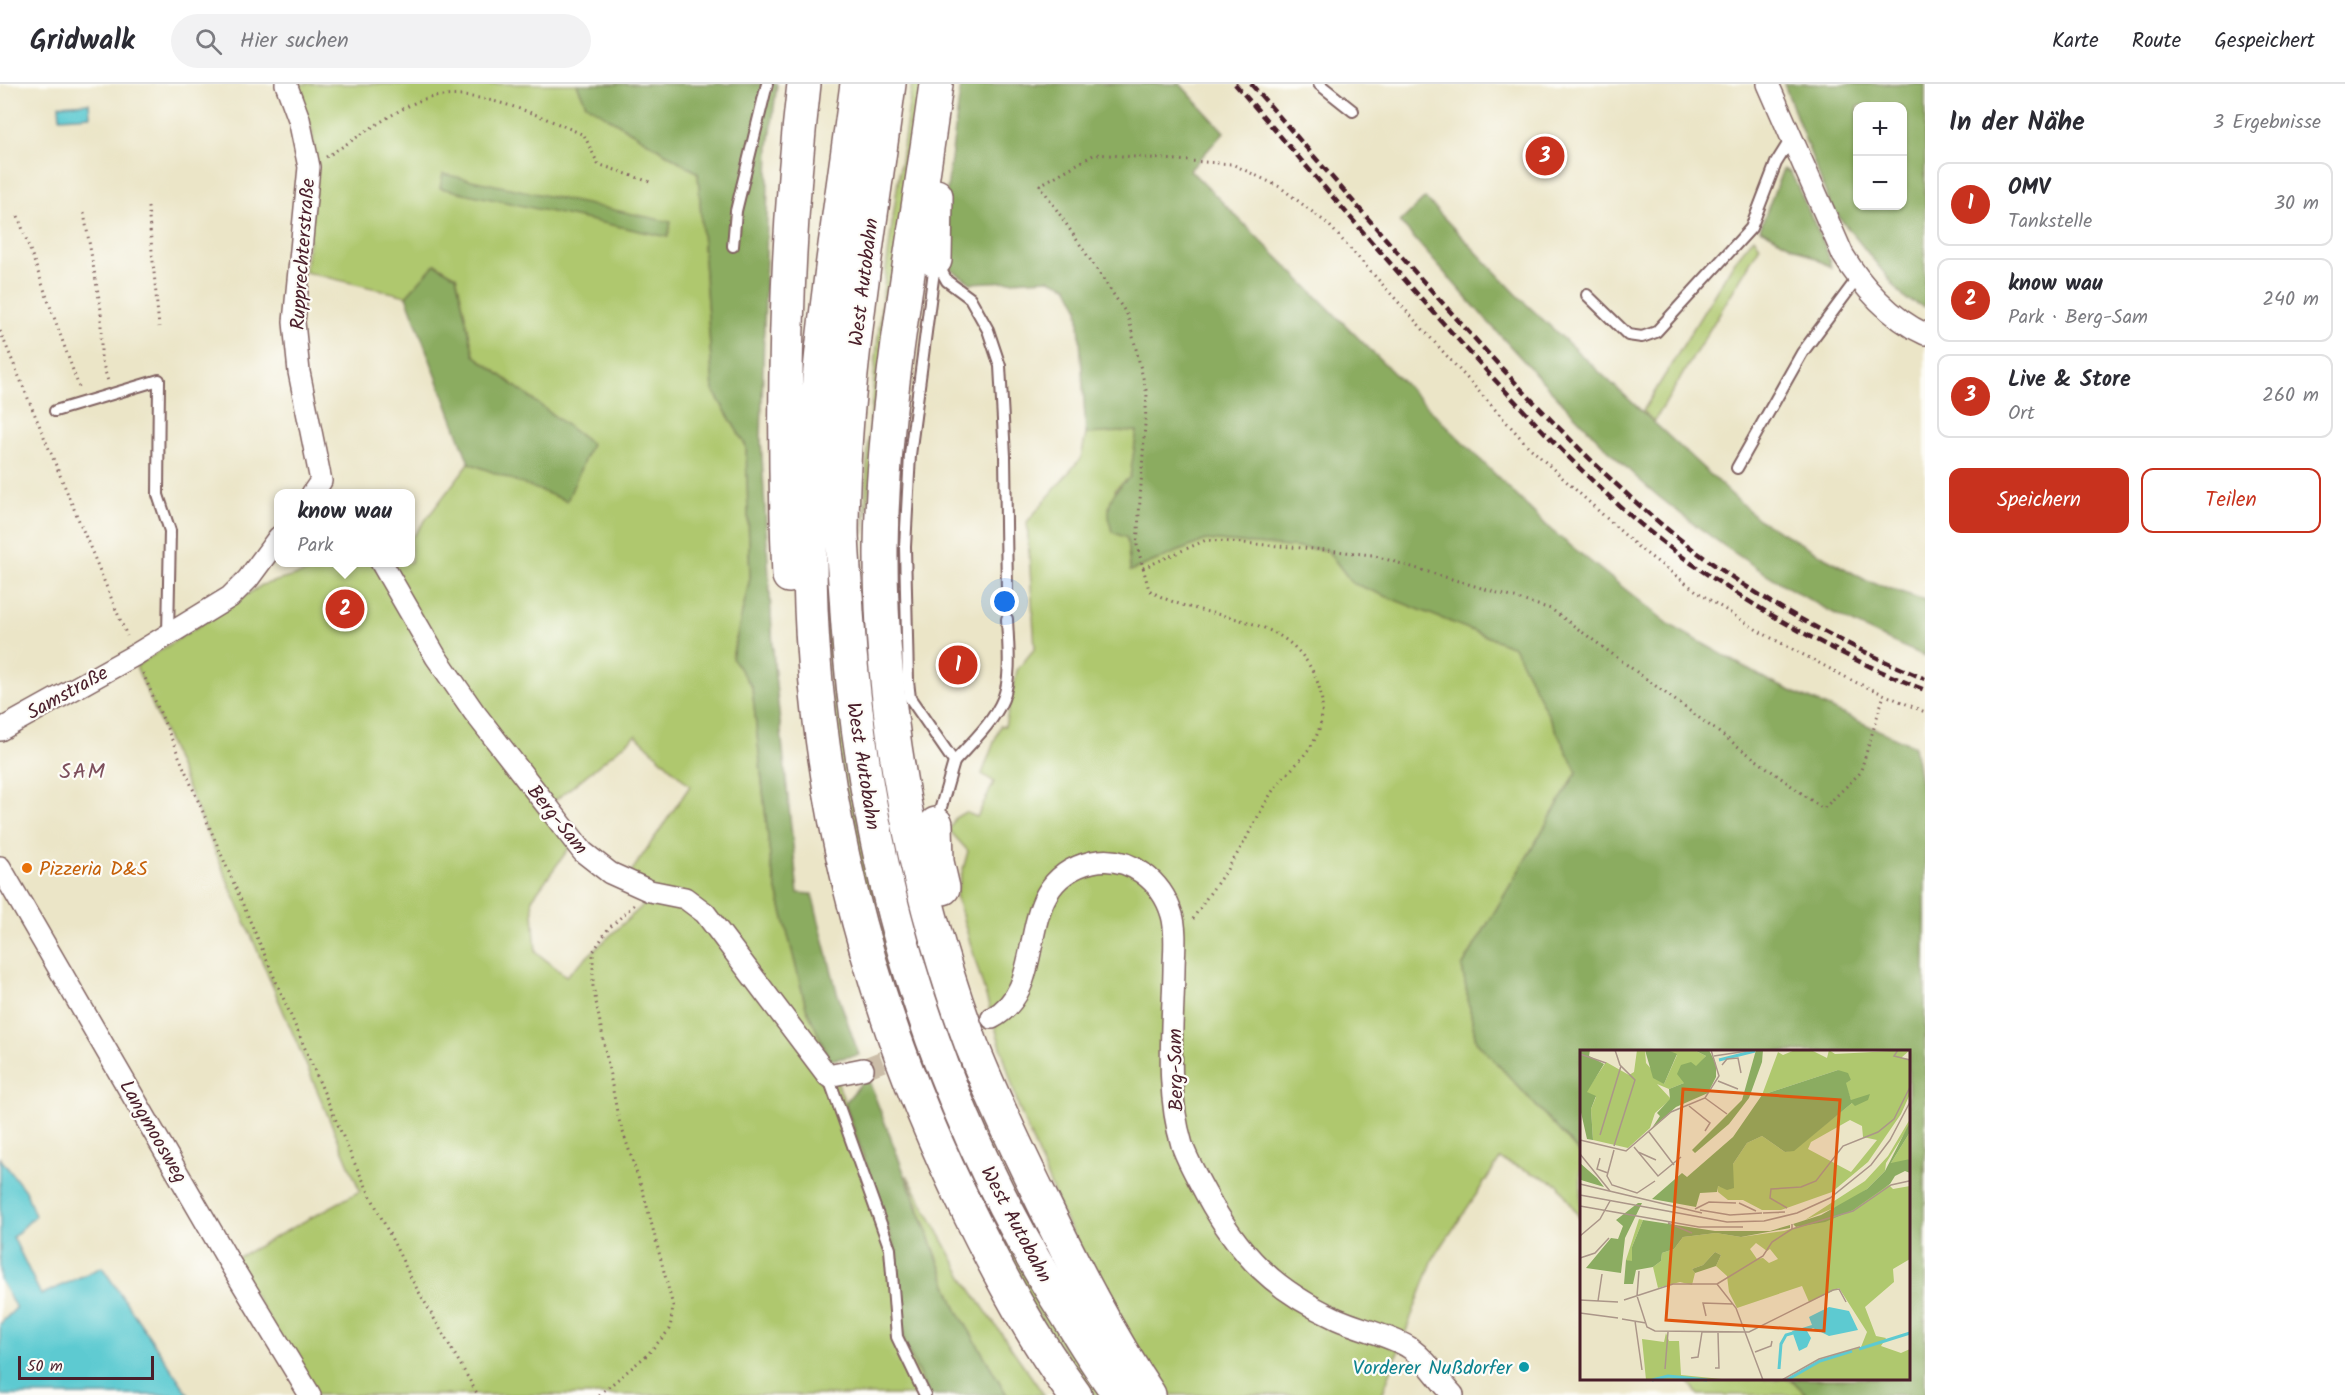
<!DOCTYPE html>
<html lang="de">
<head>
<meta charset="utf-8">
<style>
  body { margin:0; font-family:Kalam,sans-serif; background:#f2f2f3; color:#2b2b33 }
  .controls { position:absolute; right:18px; top:18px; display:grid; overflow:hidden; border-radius:12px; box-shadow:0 2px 4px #0004 }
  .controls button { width:54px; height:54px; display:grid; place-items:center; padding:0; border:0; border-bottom:2px solid #e1e1e2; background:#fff; color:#2b2b33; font:30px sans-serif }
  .scale { position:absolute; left:18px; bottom:15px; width:136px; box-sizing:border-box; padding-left:6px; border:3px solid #4a1f2b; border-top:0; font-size:16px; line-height:21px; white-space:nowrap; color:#4a1f2b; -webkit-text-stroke:4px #fdfcf7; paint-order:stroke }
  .you { position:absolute; left:1005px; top:518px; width:21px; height:21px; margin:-15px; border:4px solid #fff; border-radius:50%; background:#1a73e8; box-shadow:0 0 0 9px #1a73e833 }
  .badge { display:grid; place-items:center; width:39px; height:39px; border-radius:50%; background:#c8321e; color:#fff; font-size:20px; font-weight:700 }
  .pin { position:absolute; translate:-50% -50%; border:3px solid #fff; box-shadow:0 2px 6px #0006 }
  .popup { position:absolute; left:274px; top:405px; width:141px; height:78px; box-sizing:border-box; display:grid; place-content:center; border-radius:12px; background:#fff; filter:drop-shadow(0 2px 4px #0005); font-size:20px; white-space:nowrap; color:#7c7c81 }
  .popup b { font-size:22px; color:#2b2b33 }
  .popup::after { content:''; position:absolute; left:50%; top:100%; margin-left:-12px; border:12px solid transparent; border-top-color:#fff }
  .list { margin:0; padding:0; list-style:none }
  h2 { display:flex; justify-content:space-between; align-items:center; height:78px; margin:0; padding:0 24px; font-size:26px }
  h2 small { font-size:20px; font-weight:400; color:#7c7c81 }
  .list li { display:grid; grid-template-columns:39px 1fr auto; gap:18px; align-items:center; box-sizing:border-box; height:84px; margin:0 12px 12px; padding:0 12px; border:2px solid #e1e1e2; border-radius:12px }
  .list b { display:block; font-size:22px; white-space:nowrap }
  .list p { margin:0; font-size:20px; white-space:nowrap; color:#7c7c81 }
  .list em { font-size:20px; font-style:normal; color:#7c7c81 }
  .actions { display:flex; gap:12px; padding:18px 24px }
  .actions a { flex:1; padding:14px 0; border:2px solid #c8321e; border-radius:12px; text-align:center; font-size:21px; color:#c8321e }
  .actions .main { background:#c8321e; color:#fff }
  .icon { flex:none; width:33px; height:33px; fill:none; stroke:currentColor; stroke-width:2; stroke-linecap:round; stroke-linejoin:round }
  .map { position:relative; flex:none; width:1925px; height:1311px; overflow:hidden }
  header { display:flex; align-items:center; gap:36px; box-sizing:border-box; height:84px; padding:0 30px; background:#fff; border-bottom:2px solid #e1e1e2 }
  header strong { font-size:28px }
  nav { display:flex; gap:33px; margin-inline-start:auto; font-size:21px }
  .search { width:420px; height:54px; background:#f2f2f3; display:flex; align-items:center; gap:15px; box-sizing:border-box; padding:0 21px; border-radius:33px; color:#7c7c81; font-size:22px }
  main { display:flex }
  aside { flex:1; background:#fff }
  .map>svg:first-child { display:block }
  .green { fill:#afc86e; stroke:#7c744c; stroke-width:1.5; fill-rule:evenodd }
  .forest { fill:#8bac61; stroke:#6a6646; stroke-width:1.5; fill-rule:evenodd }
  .water { fill:#5dcad1; stroke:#54747e; stroke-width:1.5 }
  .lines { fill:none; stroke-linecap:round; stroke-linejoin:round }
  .street-tunnel { stroke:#cbbda8; stroke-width:21; stroke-dasharray:21 10; stroke-linecap:butt }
  .lane-casing { stroke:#826462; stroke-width:14 }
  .street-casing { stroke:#826462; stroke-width:24 }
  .highway-casing { stroke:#826462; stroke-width:36 }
  .path { stroke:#826462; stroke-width:3; stroke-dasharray:1.5 4.5; stroke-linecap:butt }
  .lane { stroke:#fff; stroke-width:10 }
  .street { stroke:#fff; stroke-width:21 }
  .highway { stroke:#fff; stroke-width:33 }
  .rail { stroke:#4a1f2b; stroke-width:4.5; stroke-dasharray:9 4.5; stroke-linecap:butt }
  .food-dot { fill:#e8710a; stroke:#fdfcf7; stroke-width:2 }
  .culture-dot { fill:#0f9aa8; stroke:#fdfcf7; stroke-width:2 }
  .labels { text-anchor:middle; stroke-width:4.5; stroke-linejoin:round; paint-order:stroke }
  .street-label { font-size:20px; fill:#4a1f2b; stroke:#fdfcf7 }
  .food-label { font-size:20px; fill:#c56008; stroke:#fdfcf7; text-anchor:start }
  .culture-label { font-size:20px; fill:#0d838f; stroke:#fdfcf7; text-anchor:end }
  .quarter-label { font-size:22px; letter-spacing:1.5px; fill:#7d4f5c; stroke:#fdfcf7 }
  .inset-river { fill:none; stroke:#5dcad1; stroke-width:3 }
  .inset-road { fill:none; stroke:#ab9689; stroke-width:1.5 }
  .view { fill:#e0560e; fill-opacity:0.15; stroke:#e0560e; stroke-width:3 }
  .inset-edge { fill:none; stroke:#4a1f2b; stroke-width:3 }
</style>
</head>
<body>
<header>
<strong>Gridwalk</strong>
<div class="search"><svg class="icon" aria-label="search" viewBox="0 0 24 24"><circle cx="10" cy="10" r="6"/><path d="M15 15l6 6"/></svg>Hier suchen</div>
<nav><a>Karte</a><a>Route</a><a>Gespeichert</a></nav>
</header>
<main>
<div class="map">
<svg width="1925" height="1311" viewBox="0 0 1925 1311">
  <rect width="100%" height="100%" fill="#fdfcf7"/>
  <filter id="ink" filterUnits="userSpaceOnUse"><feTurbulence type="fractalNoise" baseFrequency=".0167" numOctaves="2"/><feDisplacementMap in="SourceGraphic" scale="12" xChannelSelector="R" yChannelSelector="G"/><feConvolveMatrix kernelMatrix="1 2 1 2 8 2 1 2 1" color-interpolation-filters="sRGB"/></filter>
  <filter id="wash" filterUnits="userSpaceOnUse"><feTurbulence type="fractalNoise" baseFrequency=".008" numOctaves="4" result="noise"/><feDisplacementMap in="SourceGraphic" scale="24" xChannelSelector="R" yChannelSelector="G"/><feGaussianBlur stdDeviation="1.35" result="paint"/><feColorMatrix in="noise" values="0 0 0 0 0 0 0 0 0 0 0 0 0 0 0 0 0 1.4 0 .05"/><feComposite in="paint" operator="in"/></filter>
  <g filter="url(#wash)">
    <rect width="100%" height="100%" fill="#ebe5c7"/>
    <g class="green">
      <path d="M294 0H577L586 20 698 89 713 306 746 362 750 494 732 573 752 603 771 782 806 923 830 976 896 1167 904 1258 929 1311H315L233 1176 360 1107 136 582 262 501 341 479 411 478V455L469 379 567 416 591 360 474 271 456 192 436 180 406 212 305 188 317 92 312 46ZM636 651 690 702 629 791 650 815 566 892 536 868 532 815 570 763 552 719Z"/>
      <path d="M912 0H922L864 450C868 299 890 150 912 0Z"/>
      <polygon points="1754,153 1760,162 1654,338 1643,327 1734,178"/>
      <polygon points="1137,346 1130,393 1115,405 1127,454 1131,487 1206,456 1327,466 1352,499 1514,563 1577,688 1462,883 1476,957 1581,1070 1581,1136 1558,1100 1500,1075 1433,1175 1382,1311 1162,1311 1063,1132 1019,1024 956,811 968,767 949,746 955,734 965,728 977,733 994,698 982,690 1000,642 1005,642 1017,586 1035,564 1027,438 1081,374 1086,350"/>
      <polygon points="824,419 829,419 833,555 851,704 880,839 1104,1311 1093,1311 1033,1223 928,1010 871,848 843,706 826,555"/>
      <polygon points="907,1091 967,1200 1044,1311 1007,1311 956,1224"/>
      <polygon points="1687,1295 1791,1295 1807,1311 1698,1311"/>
    </g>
    <g class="forest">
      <polygon points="577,0 777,0 769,63 761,355 774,581 798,809 812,810 837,908 859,971 830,976 806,923 771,782 752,603 732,574 750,494 746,362 713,306 698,89 586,20"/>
      <path d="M961 0H1180L1224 48 1190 86 1551 446 1670 541 1771 598 1914 662 1922 708 1925 714V1311H1807L1791 1295 1908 1294V968H1582L1581 1070 1476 957 1462 883 1577 688 1514 563 1352 499 1327 466 1206 456 1130 487 1127 454 1112 448C1105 422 1109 410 1130 393L1137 347 1086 350 1078 223 1067 202 1049 195 971 199 947 182 944 128Z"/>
      <path d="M1784 0H1925V223L1905 215 1831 123ZM1858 22H1902V122H1858Z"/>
      <polygon points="1783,85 1791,89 1826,164 1831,183 1760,145"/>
      <polygon points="443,90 671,138 668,153 440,104"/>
      <path d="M1425 114 1524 218 1758 435 1867 497 1925 516V572C1828 532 1739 478 1658 412 1623 383 1592 349 1561 317 1506 259 1453 199 1400 138Z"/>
      <polygon points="435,180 456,192 474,271 591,360 567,417 469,379 406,212"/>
      <polygon points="867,992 956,1224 1007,1311 929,1311 904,1258 896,1167 845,1019"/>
    </g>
    <g class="water">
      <polygon points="89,19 90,32 60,34 59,21"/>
      <polygon points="0,1074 26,1108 35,1132 13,1153 41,1211 102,1183 189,1311 0,1311 0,1240 16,1224 0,1196"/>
    </g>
  </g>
  <g filter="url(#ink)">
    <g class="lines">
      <polyline class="street-tunnel" points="863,985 977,940"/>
      <g class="lane-casing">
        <g id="lane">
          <polyline points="1319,0 1353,27"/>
          <polyline points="733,162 736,127 767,0"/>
          <polyline points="935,179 910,371 905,463 908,597 910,614 954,678 937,737"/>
          <polyline points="937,179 947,197 970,214 988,246 1000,282 1005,372 1007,507"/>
          <polyline points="1587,211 1628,251 1642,253 1656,248 1751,144 1776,79 1791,55"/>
          <polyline points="55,327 159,296 158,411 170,447 168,550"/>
          <polyline points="1737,384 1802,269 1857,195"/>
          <path d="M954 678C971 659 993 639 1003 615 1012 592 1008 560 1007 535"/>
          <polyline points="828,992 890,1165 897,1253 925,1311"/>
        </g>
      </g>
      <g class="street-casing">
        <g id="street">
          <polyline points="286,0 299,35 309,83 294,238 299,288 321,397 312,410"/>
          <path d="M1768 0 1843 171C1862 202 1891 235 1925 250"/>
          <polyline points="381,478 436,573 474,628 583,768 610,789 650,807 685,814 705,829 828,992 863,985"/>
          <polyline points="0,646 135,571 230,513 248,495 279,453"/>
          <polyline points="0,783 228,1176 310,1311"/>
          <path d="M992 934C1054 902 1007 798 1092 778 1129 770 1162 797 1172 831 1177 848 1174 869 1174 886 1173 944 1165 1005 1182 1061 1188 1078 1198 1095 1206 1110 1239 1171 1274 1206 1337 1235 1357 1244 1394 1253 1410 1264 1428 1277 1438 1295 1453 1311"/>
        </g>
      </g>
      <g class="highway-casing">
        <g id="highway">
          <path d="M857 0C837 151 811 306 810 458 808 693 866 923 971 1133 1001 1194 1034 1256 1075 1311"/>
          <path d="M889 0C870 147 843 296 842 445 842 473 846 501 847 528 862 771 928 1005 1056 1213 1077 1246 1096 1280 1120 1311"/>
          <path d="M936 0C916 154 883 308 881 464 880 632 913 804 972 962 993 1015 1018 1067 1043 1118 1075 1184 1108 1250 1149 1311"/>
          <polyline points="935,176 936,112"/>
          <path d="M789 492C782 327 785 164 804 0"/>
          <polyline points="936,740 937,778 943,804"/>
        </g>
      </g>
      <g class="path">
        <path d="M326 73C354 56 392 28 421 16 472 0 538 31 584 51L598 80 650 98"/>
        <polyline points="148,123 159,243"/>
        <polyline points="84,129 101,226 101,274 108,297"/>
        <polyline points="18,132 80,306"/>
        <polyline points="0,247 127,552"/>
        <polyline points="1143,484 1206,456 1327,466 1372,471 1551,525 1823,725 1860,689 1884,611"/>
        <polyline points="143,589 354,1078 412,1196 478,1311"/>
        <path d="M1193 835C1205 814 1221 795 1234 775 1248 753 1259 729 1272 708 1285 689 1305 675 1315 655 1335 615 1311 567 1273 548 1233 528 1187 530 1149 506L1137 461 1147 310 1128 232 1040 101 1095 70 1232 80 1280 103 1328 140 1528 362 1639 464 1699 509 1762 549 1855 598 1925 628"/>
        <polyline points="599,1311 647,1271 670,1245 673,1222 644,1111 618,1033 593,902 593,868 608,845 634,821"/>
      </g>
      <use href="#lane" class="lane"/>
      <use href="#street" class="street"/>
      <use href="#highway" class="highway"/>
      <g class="rail">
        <path d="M1235 0C1326 104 1415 211 1510 312 1560 365 1611 419 1669 463 1747 521 1834 570 1925 606"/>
        <path d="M1251 0C1341 103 1430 208 1524 308 1584 370 1645 433 1716 482 1781 528 1852 564 1925 595"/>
      </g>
    </g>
  </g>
  <circle class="food-dot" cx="27" cy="784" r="6"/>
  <circle class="culture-dot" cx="1524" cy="1283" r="6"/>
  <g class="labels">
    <g class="street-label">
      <text transform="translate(302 170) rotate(-86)" y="7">Rupprechterstraße</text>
      <text transform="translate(863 198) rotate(-83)" y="7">West Autobahn</text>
      <text transform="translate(67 608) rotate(-29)" y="7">Samstraße</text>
      <text transform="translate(864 682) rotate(81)" y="7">West Autobahn</text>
      <text transform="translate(558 735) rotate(51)" y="7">Berg-Sam</text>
      <text transform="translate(1175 986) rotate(-91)" y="7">Berg-Sam</text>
      <text transform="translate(154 1047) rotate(60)" y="7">Langmoosweg</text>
      <text transform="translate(1017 1140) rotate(62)" y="7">West Autobahn</text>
    </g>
    <g class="food-label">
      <text x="39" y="791">Pizzeria D&amp;S</text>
    </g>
    <g class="culture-label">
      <text x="1512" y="1290">Vorderer Nußdorfer</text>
    </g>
    <g class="quarter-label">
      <text x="83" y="694">SAM</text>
    </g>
  </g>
  <g transform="translate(1580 966)">
    <rect width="330" height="330" fill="#ebe5c7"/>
    <path d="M57 0H65L66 13 84 34 97 5 88 0H114L126 6 104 33 89 39 77 34 91 49 75 63 70 78 48 98 13 90 11 59 16 47 6 42 26 12 49 25 54 22ZM215 0H231L247 8 249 0 255 4 330 0 321 8 330 9V44L321 64 288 112 252 142 201 160H182L163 150H148L138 142 137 136 143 137 151 129 153 114 167 93 182 86 205 102 214 100 272 53 265 33 271 30 258 20 182 45 198 2 203 5ZM270 70 282 76 283 87 297 90 271 122 228 99 231 92ZM330 69 328 78 306 113 305 121 287 139 268 152 225 170 285 131 308 106ZM330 82V109L314 116 311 113ZM309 135 313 139 330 136V209L313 219 314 232 285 257 296 286 306 288 301 296 321 303 330 299V330H204L240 310 281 297 287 282 259 238 229 252 222 236 157 258 149 242 147 226 136 216 141 205 135 202 123 215 112 219 115 223 112 235 100 232 78 238 73 217 81 211 82 203 94 199 103 187 136 183 161 187 204 181 234 172ZM176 193 187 201 190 199 198 209 189 213 183 208 177 209 170 199ZM59 169 63 170 52 197V212L46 210ZM86 283 89 291H99L101 325 152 330H66L62 289 84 292Z" fill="#afc86e" fill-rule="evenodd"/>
    <path d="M0 0H10L9 6 24 14 7 42 16 46 11 59 13 90 7 89 0 58ZM65 0H88L97 4 84 34 73 28ZM114 0H129L136 14V27L128 43 96 57 72 78 80 66 77 63 90 49 89 39 104 33 97 24 101 15 111 12 116 16 126 6ZM176 0H183L182 12 169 48 149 74 115 103 112 100 162 50ZM258 20 268 23 271 30 266 33 271 50 290 44 288 50 275 56 272 53 214 101 205 102 182 86 167 93 153 114 154 138 147 140 138 136 137 142 120 143 116 157 72 149 102 123 107 127 153 87 182 45ZM330 72V82L311 113 330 109V123L325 121 315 126 310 134 273 160 245 172 216 177 213 174 241 165 287 139 305 121ZM0 113 17 128 24 137 1 130ZM58 153H62L45 188 41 223 6 218 31 188 38 189 43 176 36 170ZM63 170 135 181H190L210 175V178L161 187 136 183 103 187 94 199 82 203 81 211 73 217 56 220 53 234H44L46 210 52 211V197ZM135 202 141 205 136 216 115 223 112 219 123 215Z" fill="#8bac61"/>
    <path d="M249 257 269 261 278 280 249 286 233 278 227 281 231 288 227 297 219 301 212 281 232 275 229 267Z" fill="#5dcad1"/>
    <path class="inset-river" d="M139 10 175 1M279 299 330 283M199 319 201 294 206 285 213 283M72 330 88 326 127 330M207 330 240 311 272 301"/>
    <path class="inset-road" d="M318 0 314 6 330 10M0 4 26 13M134 6 174 0M142 15 147 9 158 8 161 23M138 31 158 39M125 48 147 64M109 56 130 73 125 81M69 82 94 115M20 85 41 16M0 90 46 101 91 62 125 48 139 26 131 0M34 96 55 30 40 15 35 0M54 97 78 126 101 107M34 100 27 126 32 135 57 143 75 131M58 102 76 110M0 104 30 141M20 108 17 119 28 123M0 134 122 163M0 145 147 172 184 171 217 163 250 148 291 115 310 90 330 52M159 153 176 161M0 156 119 177H163M207 158 190 148 191 139 221 137 236 131 263 96 298 82 314 69 330 37M115 159 129 152 156 153M120 160 150 165 182 163M183 163 205 162M88 173 112 183M212 179 273 161 311 135 329 131M0 186 20 169 30 151M0 208 15 203 29 188M59 221 57 246 67 277 75 281 169 282 253 240 259 239 266 252M137 234 183 206 192 192 212 179V174M0 250 38 252M44 250 93 234H137L156 258 183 330M18 251 22 224M0 263 38 268M126 266 123 253 153 254M42 269 66 273M55 271 62 320M175 302 191 296 192 291M111 308 118 307 122 282M135 318H139L138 283M85 319 88 282M202 330 239 309 280 297"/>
    <path class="view" d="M103 39 260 50 244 281 86 270Z"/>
    <rect width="330" height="330" class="inset-edge"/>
  </g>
</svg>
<div class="controls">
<button>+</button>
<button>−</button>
</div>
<div class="scale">50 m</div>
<div class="you"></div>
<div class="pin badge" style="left:958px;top:581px">1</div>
<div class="pin badge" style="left:345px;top:525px">2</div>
<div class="popup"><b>know wau</b>Park</div>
<div class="pin badge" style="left:1545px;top:72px">3</div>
</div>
<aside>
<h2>In der Nähe<small>3 Ergebnisse</small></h2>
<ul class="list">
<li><span class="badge">1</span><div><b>OMV</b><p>Tankstelle</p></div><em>30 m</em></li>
<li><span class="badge">2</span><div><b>know wau</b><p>Park · Berg-Sam</p></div><em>240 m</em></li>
<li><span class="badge">3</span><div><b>Live &amp; Store</b><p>Ort</p></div><em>260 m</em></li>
</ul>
<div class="actions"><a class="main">Speichern</a><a>Teilen</a></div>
</aside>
</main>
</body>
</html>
